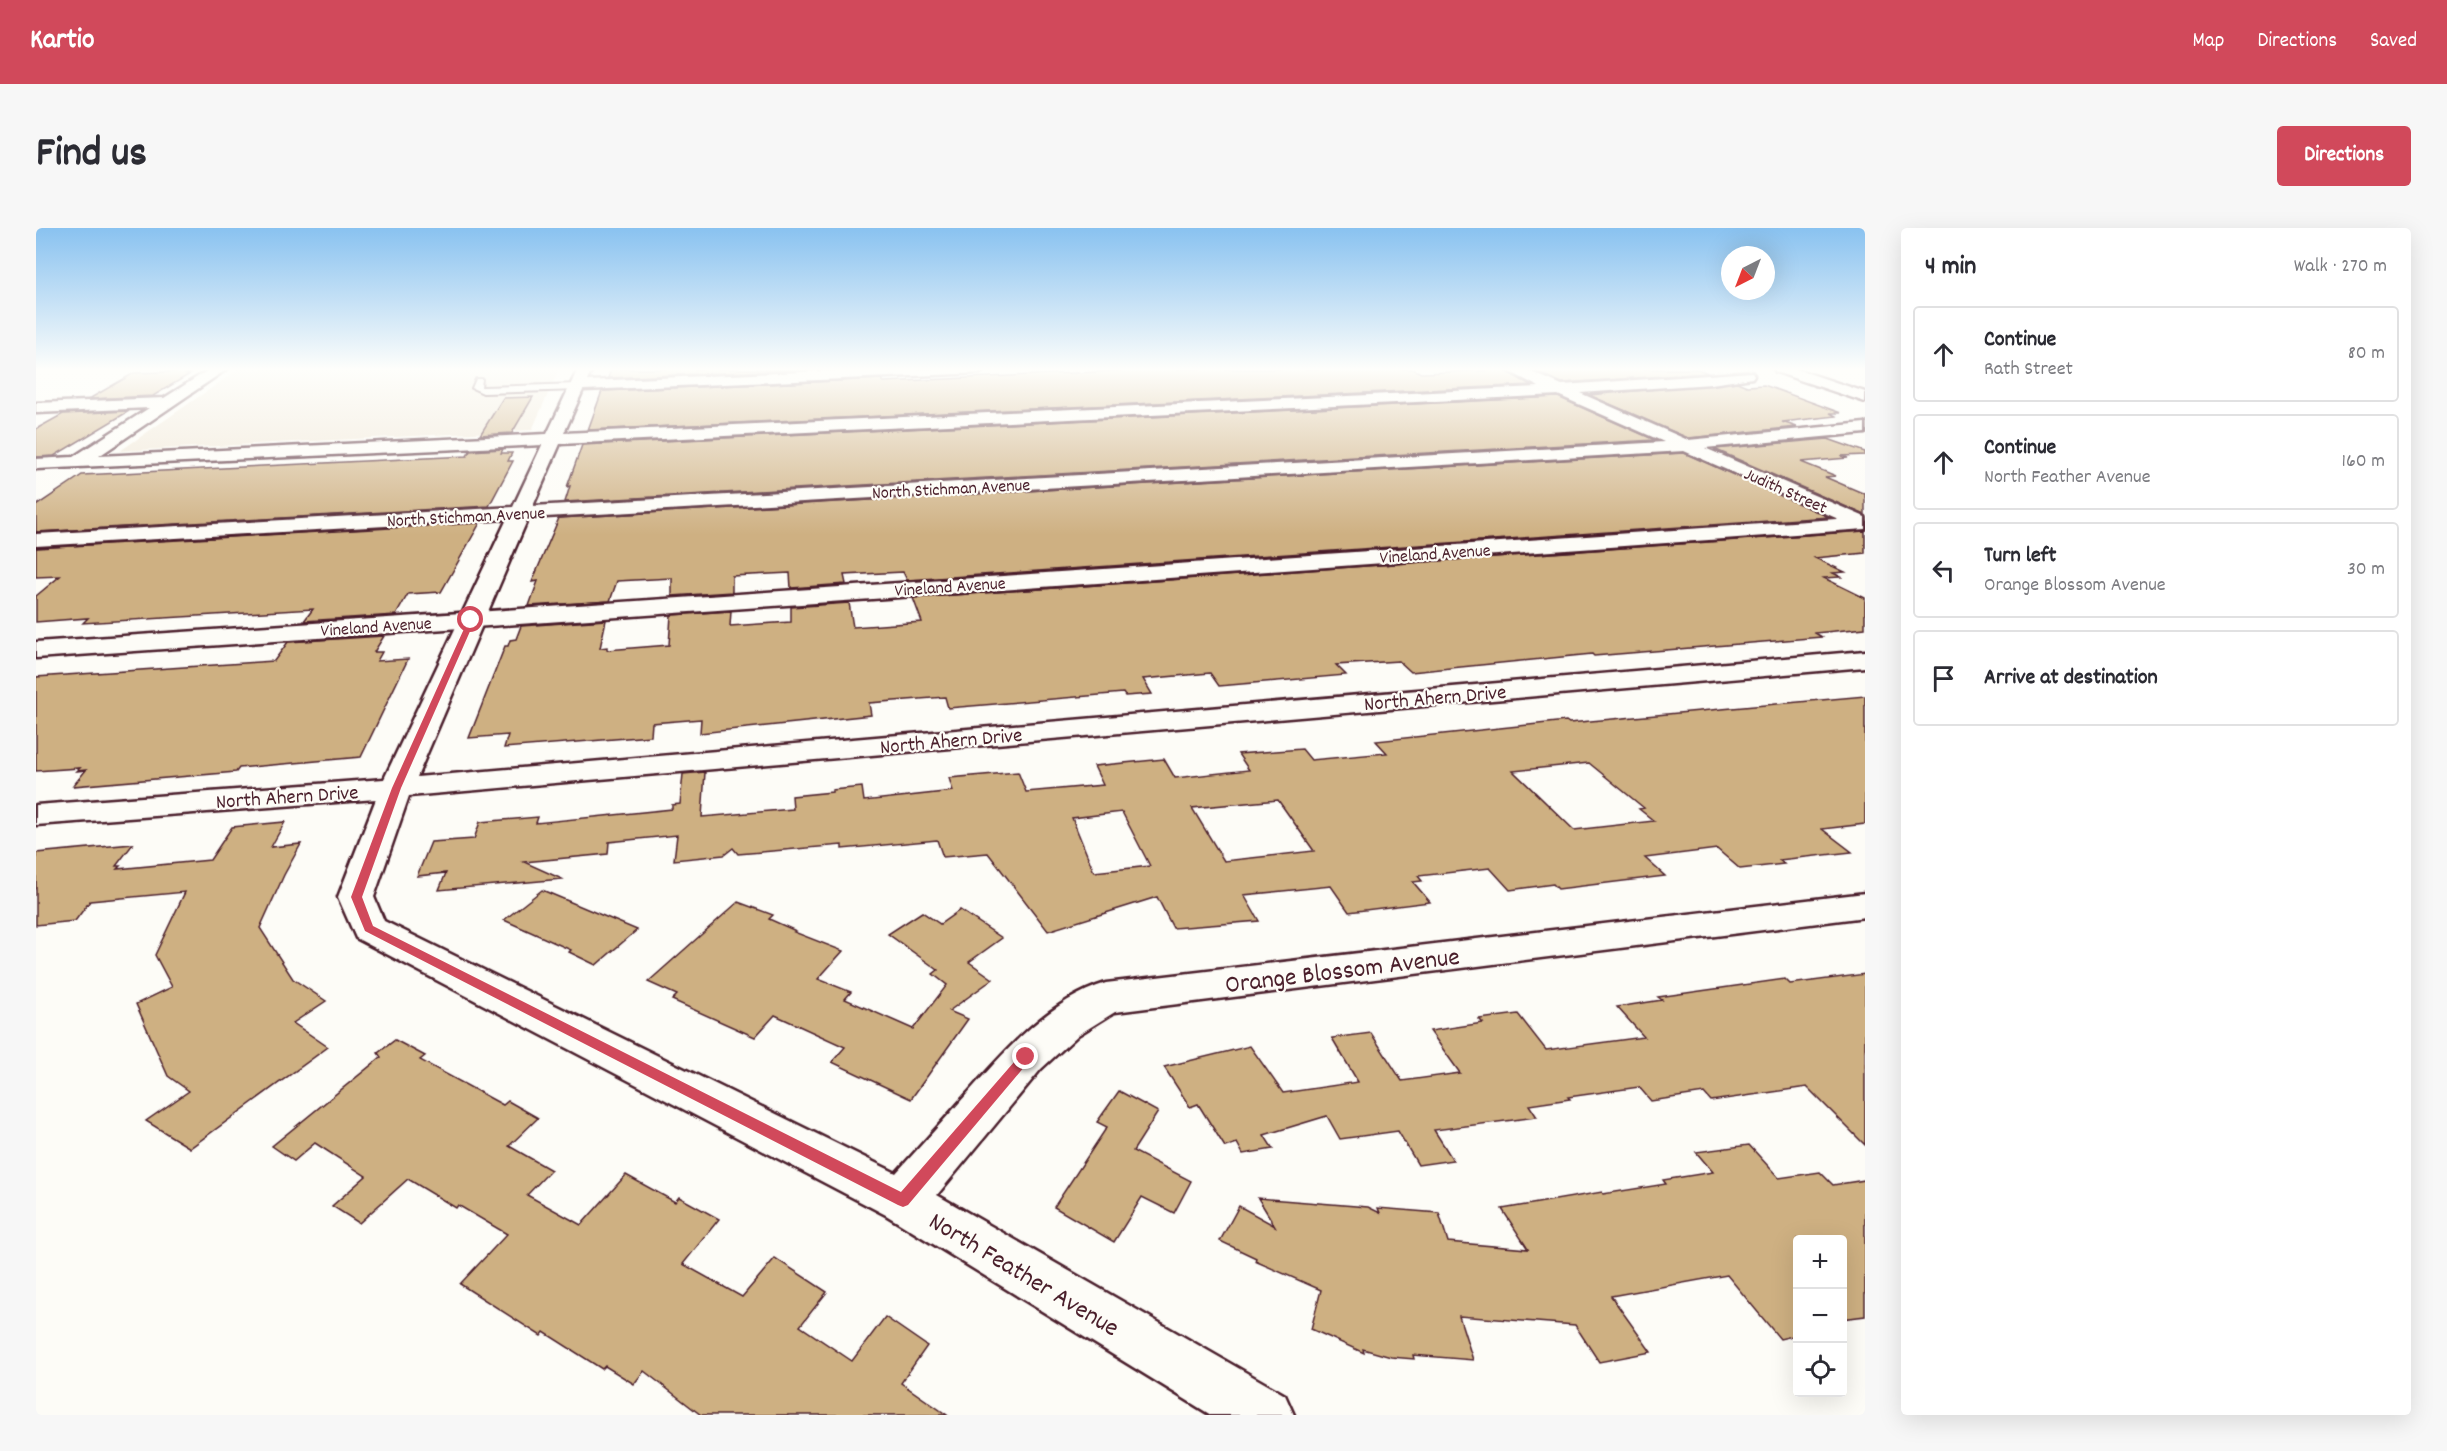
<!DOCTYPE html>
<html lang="en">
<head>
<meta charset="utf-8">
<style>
  body { margin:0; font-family:Dekko,sans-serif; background:#f7f7f7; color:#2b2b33 }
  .controls { position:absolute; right:18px; bottom:18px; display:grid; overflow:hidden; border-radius:6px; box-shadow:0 6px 24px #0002 }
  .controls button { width:54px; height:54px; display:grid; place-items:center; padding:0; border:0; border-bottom:2px solid #e1e1e2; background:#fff; color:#2b2b33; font:30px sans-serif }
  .compass { position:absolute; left:1685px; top:18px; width:54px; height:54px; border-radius:50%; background:#fff; box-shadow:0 6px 24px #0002; rotate:222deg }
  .stop { position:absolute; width:18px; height:18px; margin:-14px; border:4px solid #d1495b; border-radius:50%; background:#fff }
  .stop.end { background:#d1495b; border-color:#fff; box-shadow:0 2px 6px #0008 }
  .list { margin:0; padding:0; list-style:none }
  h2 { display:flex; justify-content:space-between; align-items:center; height:78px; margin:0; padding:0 24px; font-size:26px }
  h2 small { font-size:20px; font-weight:400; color:#7c7c81 }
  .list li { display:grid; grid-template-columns:39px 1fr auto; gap:18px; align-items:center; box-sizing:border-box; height:96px; margin:0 12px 12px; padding:0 12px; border:2px solid #e1e1e2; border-radius:6px }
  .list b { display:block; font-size:22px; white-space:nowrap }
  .list p { margin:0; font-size:20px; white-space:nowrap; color:#7c7c81 }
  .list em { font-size:20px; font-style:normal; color:#7c7c81 }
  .icon { flex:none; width:33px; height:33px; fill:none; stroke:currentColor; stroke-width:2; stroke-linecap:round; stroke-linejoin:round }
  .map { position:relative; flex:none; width:1829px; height:1187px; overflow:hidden; border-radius:6px }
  header { display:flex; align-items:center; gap:36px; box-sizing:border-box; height:84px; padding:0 30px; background:#d1495b; color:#fff }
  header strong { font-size:28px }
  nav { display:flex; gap:33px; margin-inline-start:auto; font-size:21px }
  .intro { display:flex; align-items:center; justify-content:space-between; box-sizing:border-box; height:144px; padding:0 36px }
  h1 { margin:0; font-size:42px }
  .button { padding:15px 27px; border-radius:6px; background:#d1495b; color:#fff; font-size:21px; font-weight:700 }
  main { display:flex; gap:36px; padding:0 36px }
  aside { flex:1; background:#fff; border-radius:6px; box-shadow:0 6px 24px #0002 }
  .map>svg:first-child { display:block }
  .built { fill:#efe5d4 }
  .building { fill:#ceb082; stroke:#4a1f2b; stroke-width:1.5; fill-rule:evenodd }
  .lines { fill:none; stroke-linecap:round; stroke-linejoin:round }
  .lane-casing { stroke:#4a1f2b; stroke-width:4 }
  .street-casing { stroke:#4a1f2b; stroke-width:5 }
  .secondary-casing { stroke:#4a1f2b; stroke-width:5 }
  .lane { fill:#fdfcf7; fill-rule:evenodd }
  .street { fill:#fdfcf7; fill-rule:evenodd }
  .secondary { fill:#fdfcf7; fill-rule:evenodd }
  .route { fill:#d1495b }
  .labels { text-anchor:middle; stroke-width:4.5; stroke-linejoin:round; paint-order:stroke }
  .far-street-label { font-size:18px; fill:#4a1f2b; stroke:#fdfcf7 }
  .street-label { font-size:21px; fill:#4a1f2b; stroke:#fdfcf7 }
  .near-street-label { font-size:26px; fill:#4a1f2b; stroke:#fdfcf7 }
</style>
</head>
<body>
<header>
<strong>Kartio</strong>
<nav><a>Map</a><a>Directions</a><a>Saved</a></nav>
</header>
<div class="intro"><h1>Find us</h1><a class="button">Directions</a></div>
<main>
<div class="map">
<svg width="1829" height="1187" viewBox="0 0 1829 1187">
  <rect width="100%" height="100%" fill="#fdfcf7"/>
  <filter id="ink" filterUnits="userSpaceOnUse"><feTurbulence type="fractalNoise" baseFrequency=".0167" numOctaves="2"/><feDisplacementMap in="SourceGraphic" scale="12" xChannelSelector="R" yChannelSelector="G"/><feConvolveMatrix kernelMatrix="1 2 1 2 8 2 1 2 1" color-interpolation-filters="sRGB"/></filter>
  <g filter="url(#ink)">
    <polygon class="built" points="203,141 523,141 496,202 84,223"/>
    <g class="building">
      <polygon points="585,141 777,141 572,150 575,142"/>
      <polygon points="1122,141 1377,141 1385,145 1467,142 1495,157 552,202 566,163 847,151 847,154"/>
      <polygon points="1494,141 1662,141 1672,145 1526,155"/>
      <polygon points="155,143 150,146 154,146 117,168 53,171 98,145"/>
      <polygon points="1701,154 1711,158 1728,157 1805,185 1794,185 1800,188 1746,194 1761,199 1652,210 1553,167"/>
      <polygon points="497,169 476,205 444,207 467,170"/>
      <polygon points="1522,169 1619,212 529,274 534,258 531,259 546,217"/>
      <polygon points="93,183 18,228 0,229 0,201 27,186"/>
      <polygon points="1792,211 1829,224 1829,227 1805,228 1812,230 1765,234 1800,248 1789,249 1829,266 1829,287 1678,221"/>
      <polygon points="467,221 465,225 476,225 472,233 477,233 453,278 0,304 0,278 46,247 431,228 434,223"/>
      <polygon points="1648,225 1793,289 871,352 867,344 808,347 810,356 755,360 754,345 696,348 696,364 636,368 636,350 581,353 574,373 493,378 502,353 496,354 523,290"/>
      <polygon points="444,295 405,364 372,366 360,387 268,393 277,381 47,395 52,390 0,394 0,368 24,348 0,349 0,320"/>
      <polygon points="1829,303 1829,325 1779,330 1809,344 1797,345 1805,349 1788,350 1829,370 1829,400 1779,405 1786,409 1558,428 1556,426 1375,444 1363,433 1300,437 1310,447 1183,458 1174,445 1107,451 1116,466 1089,468 1087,465 912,480 909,469 833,475 835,487 664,505 665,491 616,495 615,508 468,520 472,507 433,510 469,418 472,418 474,412 480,411 485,398 570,392 564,420 571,419 571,422 633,417 635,387 695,383 694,398 755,394 755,379 813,375 817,399 886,394 877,370"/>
      <polygon points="348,408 338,424 346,424 341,433 372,431 325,529 203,540 200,544 37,558 50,542 41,543 44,540 0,543 0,449 238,433 252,414"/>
      <path d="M1829 468V596L1786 601 1816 624 1743 632 1748 636 1704 641 1681 621 1609 630 1629 648 1522 661 1517 656 1474 662 1454 640 1382 648 1386 653 1377 654 1394 674 1313 684 1295 658 1208 667 1223 693 1137 700 1121 669 1012 703 952 625 907 629 901 612 806 621V617L702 626 697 620 688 627 638 632 641 607 573 614 572 626 488 634 526 651 403 662 410 645 381 648 395 614 438 611 444 594 502 589 500 595 636 581V577L644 576 647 546 669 544 666 589 757 581 756 568 796 564V562L826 559 828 573 917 563 913 550 982 544 990 564 1067 557 1058 538 1128 531 1139 550 1213 542 1202 526 1266 521 1275 532 1351 525 1340 513 1530 493 1533 495ZM1553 535 1608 580 1603 581 1618 593 1538 602 1477 543ZM1242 572 1278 623 1188 633 1156 580ZM1086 584 1114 638 1058 644 1036 590Z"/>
      <polygon points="249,594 235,619 265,616 248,647 224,700 257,751 290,773 257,795 292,819 154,920 110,893 153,863 132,848 100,776 136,759 119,727 149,664 54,673 39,693 0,697 0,625 97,616 80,638 84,638 81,641 174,632 196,599"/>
      <polygon points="506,662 601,702 560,737 533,724 535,722 468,692"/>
      <polygon points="702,674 737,687 733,691 760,703 758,704 807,723 782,751 815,764 809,771 877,801 911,757 897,746 902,742 852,706 886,684 904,696 924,682 966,710 933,734 957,751 913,783 932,791 875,871 796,834 809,819 739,787 719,809 636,772 641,767 612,754"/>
      <polygon points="1829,746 1829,917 1771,859 1675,873 1668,865 1615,873 1603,859 1532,869 1534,871 1493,877 1501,889 1398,902 1417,932 1382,937 1362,903 1304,911 1291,888 1228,907 1237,921 1207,926 1201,915 1189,919 1162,876 1154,879 1128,839 1214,818 1247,865 1322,854 1296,810 1335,805 1366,853 1424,845 1394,803 1447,795 1443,791 1482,786 1510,822 1608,809 1581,779 1626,772 1622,769 1749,751 1754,756"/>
      <polygon points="359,812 389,828 384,832 467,877 472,873 502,890 473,918 515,942 491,967 545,997 590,947 639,974 643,969 683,991 647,1036 706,1069 739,1030 791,1064 764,1098 816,1133 849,1089 891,1118 865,1155 911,1187 665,1187 608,1143 598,1156 569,1138 566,1141 508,1104 505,1108 424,1056 471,1006 422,977 420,980 372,951 323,995 296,978 330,948 279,915 258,933 236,918 345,829 342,825"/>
      <polygon points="1083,863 1122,884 1097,923 1155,953 1138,985 1106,969 1078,1014 1018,979 1071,899 1061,894"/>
      <polygon points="1713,917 1743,950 1784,944 1797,957 1829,952 1829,1088 1806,1091 1806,1011 1761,1011 1761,1107 1744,1111 1691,1047 1575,1068 1615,1124 1563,1134 1539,1097 1423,1088 1437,1132 1377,1127 1378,1131 1355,1129 1327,1121 1328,1125 1275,1101 1285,1062 1219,1033 1220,1030 1184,1013 1203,978 1239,998 1222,970 1332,979 1344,985 1342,980 1403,985 1412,1014 1492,1021 1466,981 1566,964 1567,966 1630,956 1627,952 1677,944 1660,924"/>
    </g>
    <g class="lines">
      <g class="lane-casing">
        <polygon id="lane" points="440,151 446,151 445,159 447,159 542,156 546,159 542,162 447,165 436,160"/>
      </g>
      <g class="street-casing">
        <path id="street" d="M174 141H191L63 228 511 206 542 141H556L551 153 837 141H951L944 145 547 162 528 205 1503 159 1469 141H1488L1526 157 1716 144 1718 147 1716 150 1675 156 1544 165 1652 212 1829 195V205L1669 220 1829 289V300L1825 301 1648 223 492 290 381 549 1829 423V439L373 568 338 669 348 693 860 945C884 919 908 892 931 866 970 822 1012 773 1070 755L1829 665V689L1079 784 1042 807 1005 841 901 967 1249 1167 1258 1187H1175L850 987 320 710 302 669 340 571 0 597V577L348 551 471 291 0 318V306L477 279 506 217 0 241V231L37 229 113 180 0 185V175L128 170ZM1522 167 1628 214 497 278 524 216Z"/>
      </g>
      <g class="secondary-casing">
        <g id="secondary">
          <polygon points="1738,141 1760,141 1829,164 1829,174 1740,144"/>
          <polygon points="1829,289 1829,301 0,430 0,414"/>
        </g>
      </g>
      <use href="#lane" class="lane"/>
      <use href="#street" class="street"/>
      <use href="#secondary" class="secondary"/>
    </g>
  </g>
  <linearGradient id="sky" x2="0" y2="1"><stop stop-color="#89c2f0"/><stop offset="0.46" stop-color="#fefefb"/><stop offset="1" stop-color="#fefefb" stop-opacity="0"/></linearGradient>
  <rect width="1829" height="307" fill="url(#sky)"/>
  <polygon class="route" points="435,389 439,392 365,560 326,669 337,698 865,964 986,825 994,825 996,829 994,832 872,977 867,979 862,977 329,703 315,669 356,560 432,392"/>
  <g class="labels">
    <g class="far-street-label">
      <text transform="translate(915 260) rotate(-3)" y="6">North Stichman Avenue</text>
      <text transform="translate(1750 262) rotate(24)" y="6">Judith Street</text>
      <text transform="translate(430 288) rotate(-3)" y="6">North Stichman Avenue</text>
      <text transform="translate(1399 325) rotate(-4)" y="6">Vineland Avenue</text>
      <text transform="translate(914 358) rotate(-4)" y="6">Vineland Avenue</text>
      <text transform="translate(340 398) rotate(-4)" y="6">Vineland Avenue</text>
    </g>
    <g class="street-label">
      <text transform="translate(1399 469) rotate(-5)" y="7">North Ahern Drive</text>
      <text transform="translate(915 512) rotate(-5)" y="7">North Ahern Drive</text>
      <text transform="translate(251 568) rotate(-4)" y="7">North Ahern Drive</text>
    </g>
    <g class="near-street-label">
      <text transform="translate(1306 741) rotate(-7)" y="9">Orange Blossom Avenue</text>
      <text transform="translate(989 1045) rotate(31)" y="9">North Feather Avenue</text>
    </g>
  </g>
</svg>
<div class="controls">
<button>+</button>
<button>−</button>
<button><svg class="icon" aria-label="locate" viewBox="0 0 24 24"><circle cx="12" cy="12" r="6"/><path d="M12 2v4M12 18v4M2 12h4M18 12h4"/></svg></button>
</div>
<svg class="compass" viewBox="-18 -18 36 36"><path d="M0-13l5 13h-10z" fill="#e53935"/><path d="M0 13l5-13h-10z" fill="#7c7c81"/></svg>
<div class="stop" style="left:435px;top:392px"></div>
<div class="stop end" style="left:990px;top:829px"></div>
</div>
<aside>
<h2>4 min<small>Walk · 270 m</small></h2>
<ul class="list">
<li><svg class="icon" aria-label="ahead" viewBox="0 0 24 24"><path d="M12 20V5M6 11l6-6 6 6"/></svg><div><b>Continue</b><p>Rath Street</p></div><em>80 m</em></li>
<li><svg class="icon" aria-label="ahead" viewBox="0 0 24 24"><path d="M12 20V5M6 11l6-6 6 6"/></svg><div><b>Continue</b><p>North Feather Avenue</p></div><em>160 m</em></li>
<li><svg class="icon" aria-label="left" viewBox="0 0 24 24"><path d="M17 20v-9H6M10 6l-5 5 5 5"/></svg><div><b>Turn left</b><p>Orange Blossom Avenue</p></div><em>30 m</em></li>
<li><svg class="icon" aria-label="arrive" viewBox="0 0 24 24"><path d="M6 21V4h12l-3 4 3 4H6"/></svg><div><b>Arrive at destination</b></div></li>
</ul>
</aside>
</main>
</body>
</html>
